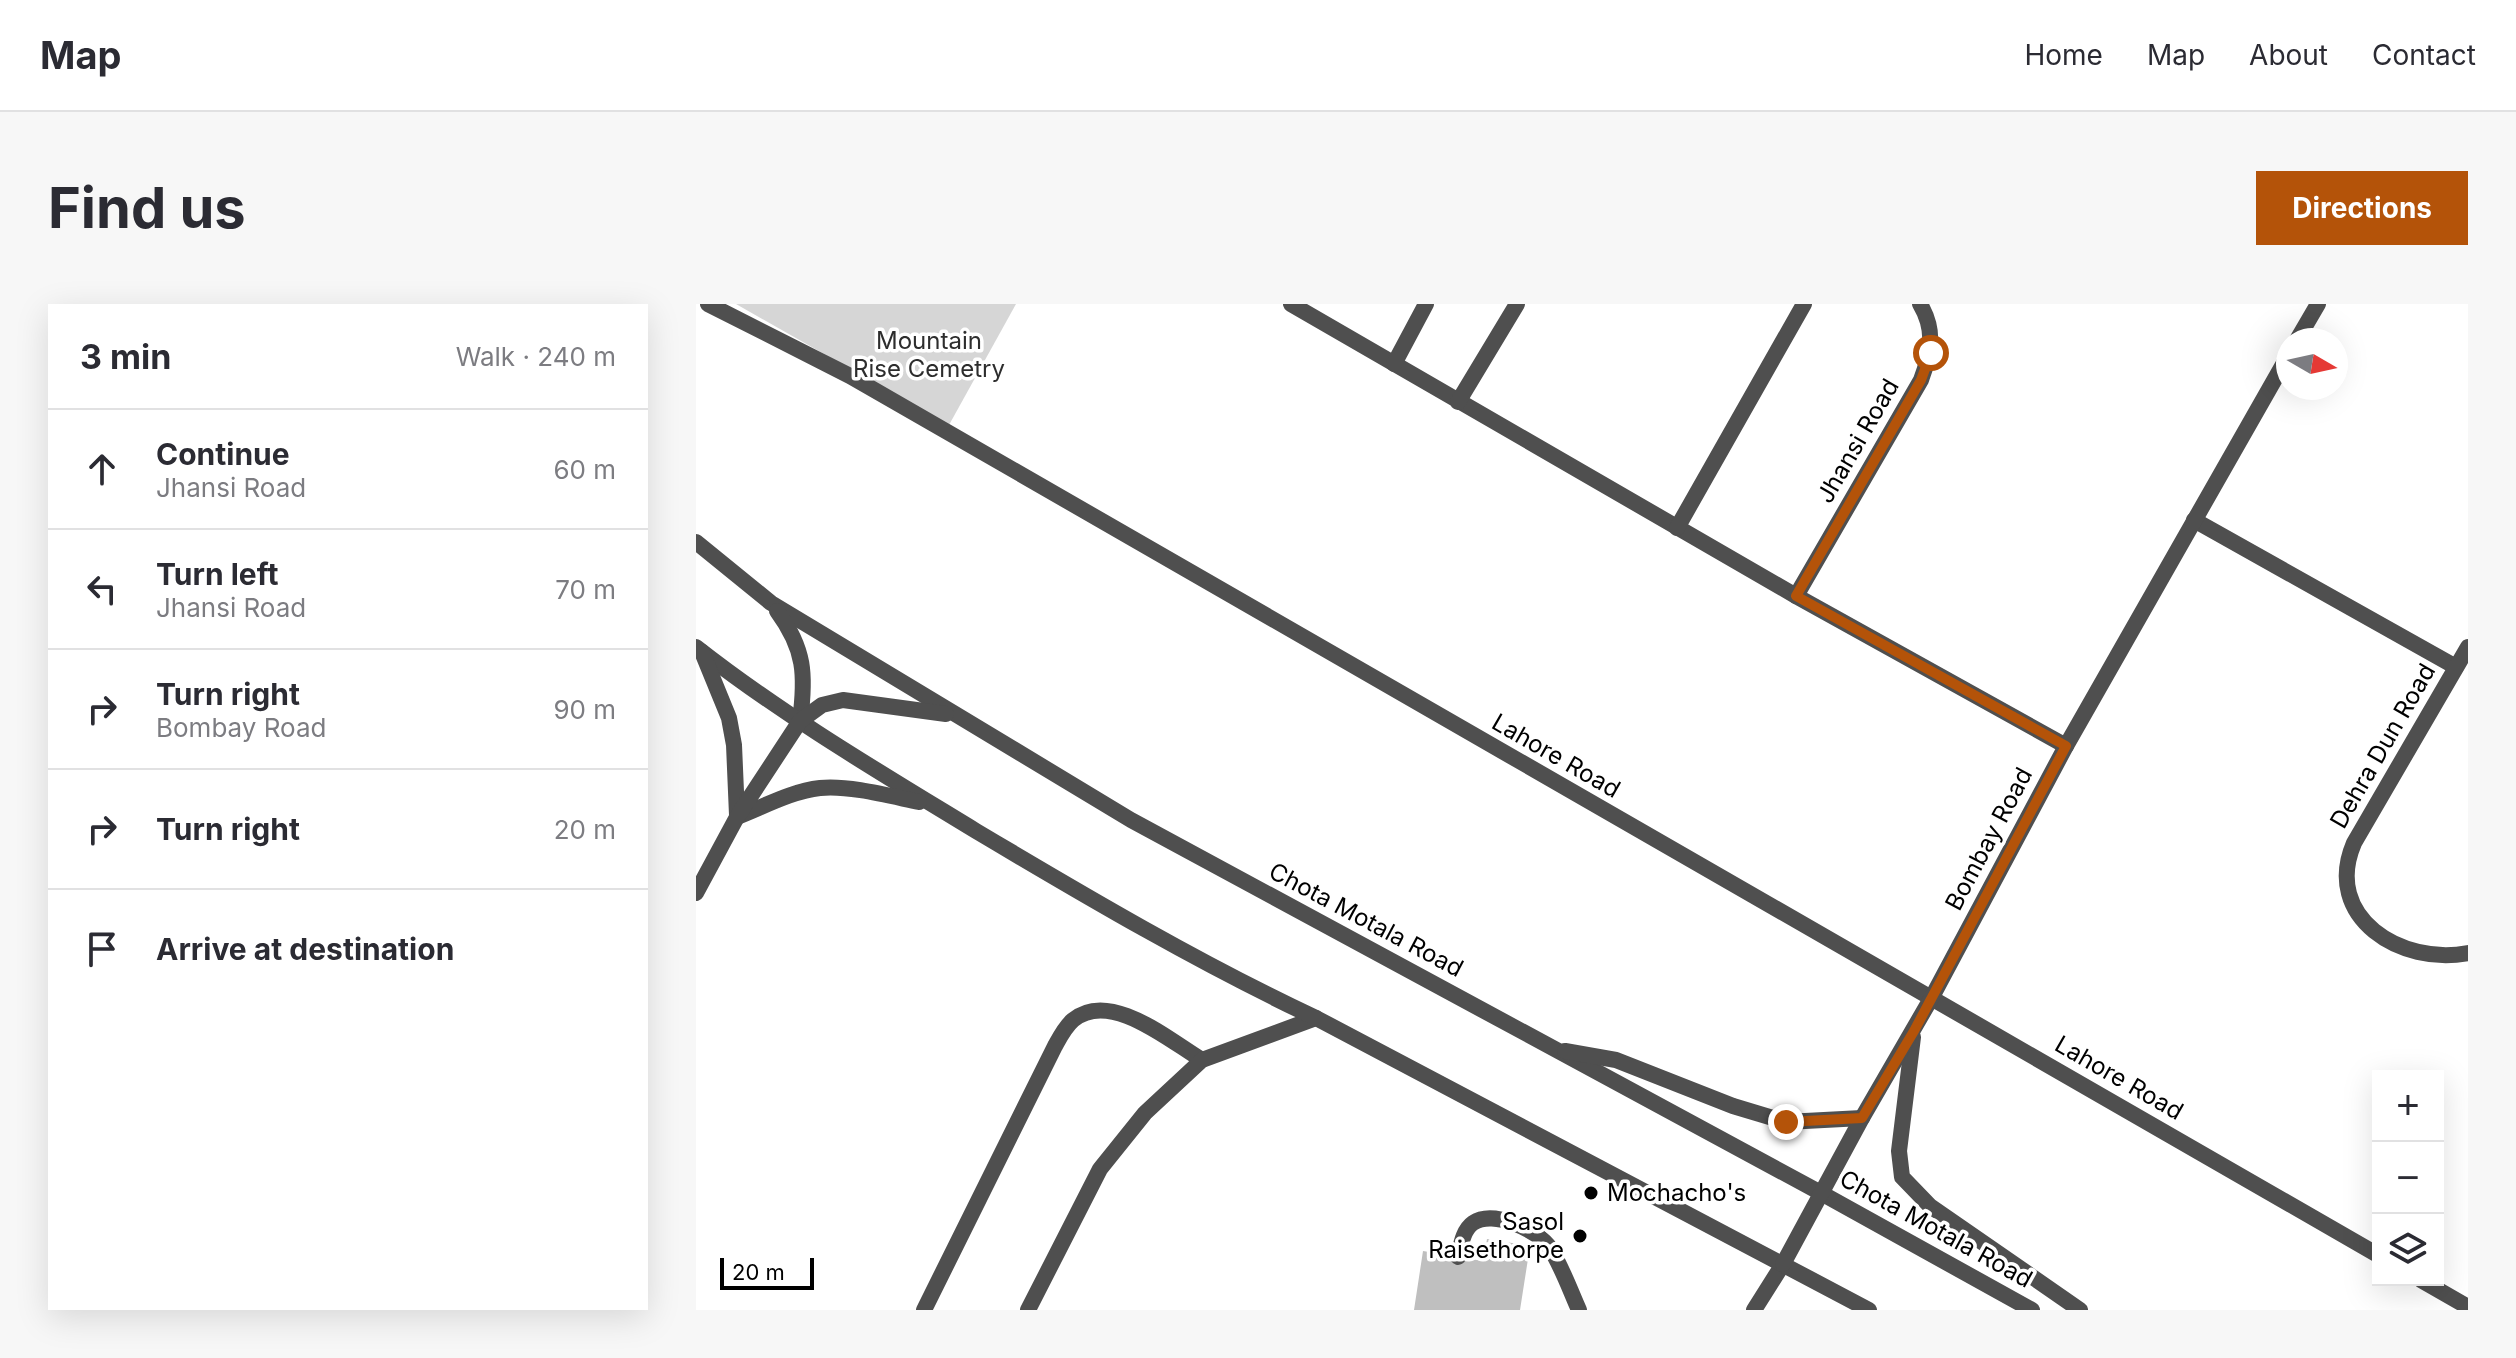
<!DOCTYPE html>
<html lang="en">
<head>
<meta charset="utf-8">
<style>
  body { margin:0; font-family:Inter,sans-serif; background:#f7f7f7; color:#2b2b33 }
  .controls { position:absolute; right:24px; bottom:24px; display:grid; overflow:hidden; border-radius:0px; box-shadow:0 8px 32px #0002 }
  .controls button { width:72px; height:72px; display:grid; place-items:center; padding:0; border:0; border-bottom:2px solid #e1e1e2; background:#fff; color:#2b2b33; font:40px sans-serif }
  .compass { position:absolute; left:1580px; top:24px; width:72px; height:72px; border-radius:50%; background:#fff; box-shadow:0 8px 32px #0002; rotate:99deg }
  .scale { position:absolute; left:24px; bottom:20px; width:94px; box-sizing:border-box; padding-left:8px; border:4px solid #000; border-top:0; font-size:22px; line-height:28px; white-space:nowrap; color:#000; -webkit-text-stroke:6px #fff; paint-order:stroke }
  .stop { position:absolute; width:24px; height:24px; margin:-18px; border:6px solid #b45309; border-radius:50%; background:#fff }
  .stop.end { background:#b45309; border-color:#fff; box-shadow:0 2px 8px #0008 }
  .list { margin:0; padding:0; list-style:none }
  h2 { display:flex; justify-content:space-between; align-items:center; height:104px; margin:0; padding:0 32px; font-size:34px }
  h2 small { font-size:26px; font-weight:400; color:#7c7c81 }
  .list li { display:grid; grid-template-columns:52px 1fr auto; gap:24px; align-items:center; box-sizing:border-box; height:120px; padding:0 32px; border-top:2px solid #e1e1e2 }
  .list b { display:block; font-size:30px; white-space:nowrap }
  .list p { margin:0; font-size:26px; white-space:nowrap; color:#7c7c81 }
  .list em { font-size:26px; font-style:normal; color:#7c7c81 }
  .icon { flex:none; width:44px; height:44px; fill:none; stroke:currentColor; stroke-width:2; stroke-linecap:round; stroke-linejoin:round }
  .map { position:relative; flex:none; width:1772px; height:1006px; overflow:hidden; border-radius:0px }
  header { display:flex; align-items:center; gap:48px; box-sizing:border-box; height:112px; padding:0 40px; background:#fff; border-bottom:2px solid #e1e1e2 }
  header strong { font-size:38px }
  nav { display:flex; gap:44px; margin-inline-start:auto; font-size:28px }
  .intro { display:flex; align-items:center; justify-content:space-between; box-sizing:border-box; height:192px; padding:0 48px }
  h1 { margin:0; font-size:56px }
  .button { padding:20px 36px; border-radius:0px; background:#b45309; color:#fff; font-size:28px; font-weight:700 }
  main { display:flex; gap:48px; padding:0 48px }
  aside { flex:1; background:#fff; border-radius:0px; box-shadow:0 8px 32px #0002 }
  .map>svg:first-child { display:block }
  .green { fill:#d6d6d6 }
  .building { fill:#bfbfbf }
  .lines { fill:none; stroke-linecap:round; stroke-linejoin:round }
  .service { stroke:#4f4f4f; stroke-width:16 }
  .minor { stroke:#4f4f4f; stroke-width:16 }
  .tertiary { stroke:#4f4f4f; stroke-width:16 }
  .route { stroke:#b45309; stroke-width:10 }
  .poi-dot { fill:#000; stroke:#fff; stroke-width:3 }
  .labels { text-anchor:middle; stroke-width:7; stroke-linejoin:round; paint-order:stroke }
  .park-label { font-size:24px; fill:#2d2d2d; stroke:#fff }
  .street-label { font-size:24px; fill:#000; stroke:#fff }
  .poi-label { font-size:24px; fill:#000; stroke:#fff; text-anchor:start }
</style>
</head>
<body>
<header>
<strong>Map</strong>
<nav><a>Home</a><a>Map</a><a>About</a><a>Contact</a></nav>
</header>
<div class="intro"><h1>Find us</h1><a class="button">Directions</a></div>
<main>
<aside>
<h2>3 min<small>Walk · 240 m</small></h2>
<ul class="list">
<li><svg class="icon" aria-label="ahead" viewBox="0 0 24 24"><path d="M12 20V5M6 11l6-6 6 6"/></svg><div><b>Continue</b><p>Jhansi Road</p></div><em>60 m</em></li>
<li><svg class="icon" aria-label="left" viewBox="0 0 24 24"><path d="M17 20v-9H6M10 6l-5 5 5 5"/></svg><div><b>Turn left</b><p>Jhansi Road</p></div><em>70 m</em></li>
<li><svg class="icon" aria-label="right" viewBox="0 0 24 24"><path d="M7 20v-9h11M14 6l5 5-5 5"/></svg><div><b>Turn right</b><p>Bombay Road</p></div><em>90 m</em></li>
<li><svg class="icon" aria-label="right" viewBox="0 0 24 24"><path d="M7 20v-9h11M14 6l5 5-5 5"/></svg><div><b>Turn right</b></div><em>20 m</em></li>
<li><svg class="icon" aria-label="arrive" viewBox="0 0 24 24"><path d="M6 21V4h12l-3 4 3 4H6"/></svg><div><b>Arrive at destination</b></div></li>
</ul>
</aside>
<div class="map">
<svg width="1772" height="1006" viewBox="0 0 1772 1006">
  <rect width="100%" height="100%" fill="#fff"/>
  <polygon class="green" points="40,0 320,0 253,121"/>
  <polygon class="building" points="791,935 834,942 824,1006 718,1006 727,947 787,957"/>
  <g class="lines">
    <g class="service">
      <path d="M762 953C765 941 767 926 777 919 797 905 842 926 854 944 866 963 874 986 883 1006"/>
      <path d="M228 1006 359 742C364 733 369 723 377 716 414 685 474 737 506 756"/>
      <polyline points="332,1006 404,865 449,809 506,756 620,714"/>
      <polyline points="1058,1006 1087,960"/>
    </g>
    <g class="minor">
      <polyline points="12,0 154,72 1682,951"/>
      <polyline points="595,0 1100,292 1370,442"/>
      <polyline points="698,60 730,0"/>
      <polyline points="762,98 821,0"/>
      <polyline points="1498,216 1760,363"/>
      <polyline points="981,224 1108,0"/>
      <path d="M1100 292 1225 76C1235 49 1240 27 1224 0"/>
      <path d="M1772 343 1658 539C1626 614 1706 662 1772 649"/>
      <polyline points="1725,976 1772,1003"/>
    </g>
    <g class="tertiary">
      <polyline points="1601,36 1622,0"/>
      <polyline points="0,238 75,299 435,516 1125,889 1336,1006"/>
      <path d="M81 307C109 345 110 371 104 417"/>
      <path d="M0 343C88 412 185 469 280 527 391 593 503 659 620 714L1173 1006"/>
      <polyline points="6,348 33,414 38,441 41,511"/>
      <path d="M41 513C67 503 96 487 124 484 153 481 194 492 223 498"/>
      <polyline points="0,589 41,513 104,417 126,401 147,396 250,410"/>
      <polyline points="1217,733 1203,847 1206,873 1234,902 1384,1006"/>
      <polyline points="869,747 920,756 1037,802 1090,818 1166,814"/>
      <polyline points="1087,960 1166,814 1236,693 1370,442 1592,52"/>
    </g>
  </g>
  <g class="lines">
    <polyline class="route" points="1090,818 1166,814 1218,727 1370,442 1100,292 1225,76 1235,49"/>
  </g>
  <g class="poi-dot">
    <circle cx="895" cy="889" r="8"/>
    <circle cx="884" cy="932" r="8"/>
  </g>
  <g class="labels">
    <g class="park-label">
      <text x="233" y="45">Mountain<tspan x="233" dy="28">Rise Cemetry</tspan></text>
    </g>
    <g class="street-label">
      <text transform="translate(1162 137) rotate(-60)" y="8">Jhansi Road</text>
      <text transform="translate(1687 442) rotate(-60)" y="8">Dehra Dun Road</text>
      <text transform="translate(860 452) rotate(30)" y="8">Lahore Road</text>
      <text transform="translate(1293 535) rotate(-62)" y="8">Bombay Road</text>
      <text transform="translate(670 616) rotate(28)" y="8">Chota Motala Road</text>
      <text transform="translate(1423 774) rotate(30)" y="8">Lahore Road</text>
      <text transform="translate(1240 925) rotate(29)" y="8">Chota Motala Road</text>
    </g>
    <g class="poi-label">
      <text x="911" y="897">Mochacho's</text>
      <text x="868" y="926" text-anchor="end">Sasol<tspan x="868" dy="28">Raisethorpe</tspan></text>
    </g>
  </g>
</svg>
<div class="controls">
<button>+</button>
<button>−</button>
<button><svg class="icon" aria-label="layers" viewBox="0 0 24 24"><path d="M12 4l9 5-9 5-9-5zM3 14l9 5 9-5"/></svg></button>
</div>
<svg class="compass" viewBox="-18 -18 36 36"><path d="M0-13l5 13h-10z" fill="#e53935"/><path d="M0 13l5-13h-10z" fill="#7c7c81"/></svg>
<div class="scale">20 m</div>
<div class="stop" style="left:1235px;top:49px"></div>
<div class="stop end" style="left:1090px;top:818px"></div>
</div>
</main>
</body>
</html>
